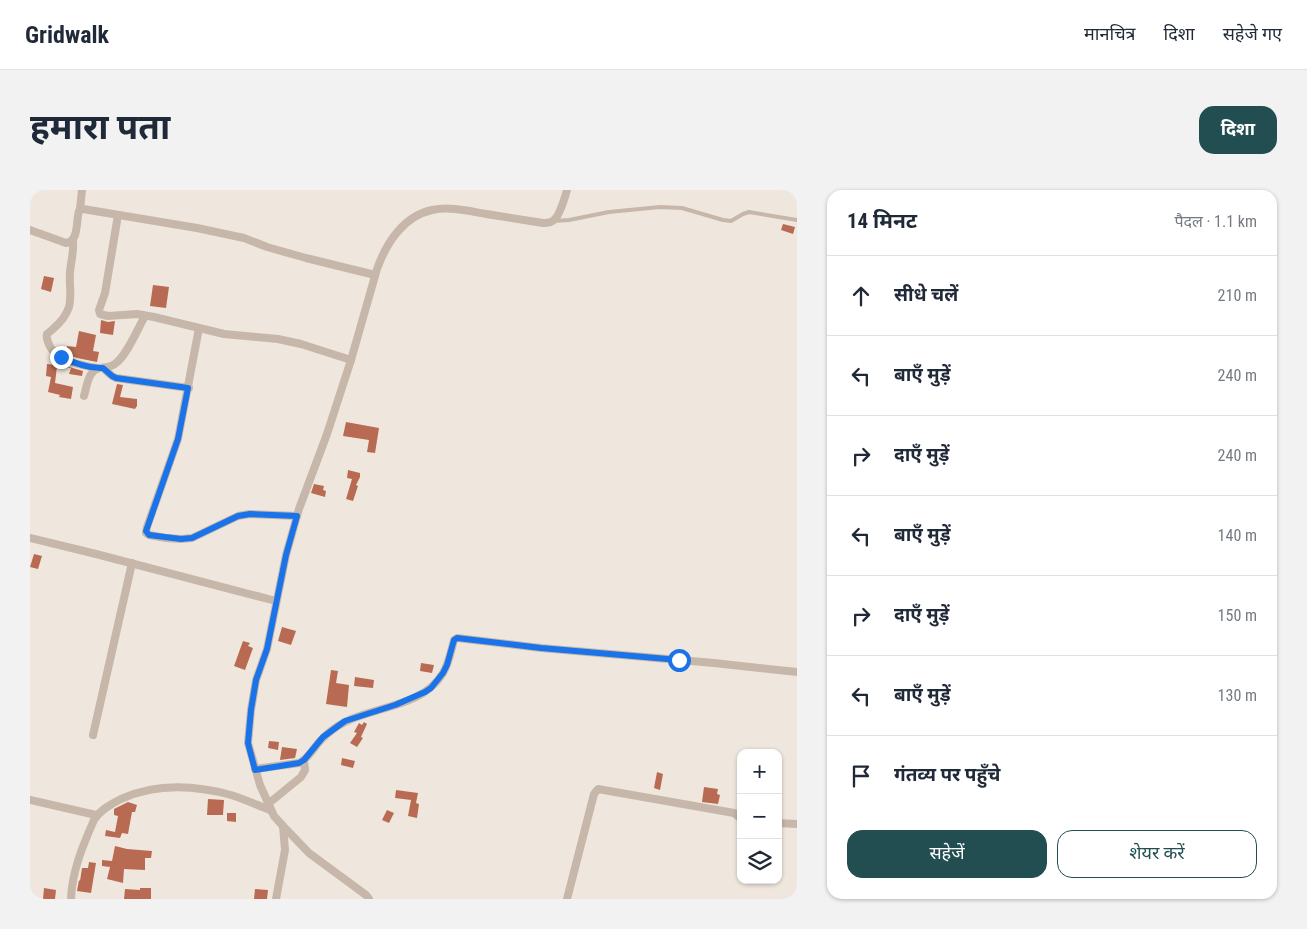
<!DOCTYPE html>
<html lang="hi">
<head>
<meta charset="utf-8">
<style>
  body { margin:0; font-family:"Roboto Condensed","Noto Sans Devanagari",sans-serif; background:#f2f2f3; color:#1f2937 }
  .controls { position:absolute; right:15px; bottom:15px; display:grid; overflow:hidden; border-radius:10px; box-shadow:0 1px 4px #0004 }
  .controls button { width:45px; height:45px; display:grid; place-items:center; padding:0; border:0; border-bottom:1px solid #e0e1e3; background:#fff; color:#1f2937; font:25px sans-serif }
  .stop { position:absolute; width:15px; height:15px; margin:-11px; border:4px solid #1a73e8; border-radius:50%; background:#fff }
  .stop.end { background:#1a73e8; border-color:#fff; box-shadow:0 1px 5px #0008 }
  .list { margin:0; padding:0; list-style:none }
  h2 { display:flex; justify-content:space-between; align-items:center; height:65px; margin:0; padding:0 20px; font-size:21px }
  h2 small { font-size:16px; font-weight:400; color:#747a83 }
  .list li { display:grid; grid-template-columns:32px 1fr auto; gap:15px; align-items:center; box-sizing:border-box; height:80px; padding:0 20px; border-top:1px solid #e0e1e3 }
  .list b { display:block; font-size:19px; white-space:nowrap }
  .list em { font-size:16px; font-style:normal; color:#747a83 }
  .actions { display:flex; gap:10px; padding:15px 20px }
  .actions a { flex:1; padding:11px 0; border:1px solid #234e51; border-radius:15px; text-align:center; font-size:18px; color:#234e51 }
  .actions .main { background:#234e51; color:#fff }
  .icon { flex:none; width:28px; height:28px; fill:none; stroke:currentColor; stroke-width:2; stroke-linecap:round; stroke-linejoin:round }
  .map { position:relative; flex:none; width:767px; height:709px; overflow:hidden; border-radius:15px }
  header { display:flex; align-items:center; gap:30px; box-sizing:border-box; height:70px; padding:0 25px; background:#fff; border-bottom:1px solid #e0e1e3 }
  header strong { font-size:24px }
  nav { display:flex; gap:28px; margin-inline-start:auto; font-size:18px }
  .intro { display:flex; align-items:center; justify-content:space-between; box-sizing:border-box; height:120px; padding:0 30px }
  h1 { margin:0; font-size:35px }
  .button { padding:12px 22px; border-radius:15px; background:#234e51; color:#fff; font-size:18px; font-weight:700 }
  main { display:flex; gap:30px; padding:0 30px }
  aside { flex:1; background:#fff; border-radius:15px; box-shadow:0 1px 4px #0004 }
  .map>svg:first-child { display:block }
  .building { fill:#b86b52 }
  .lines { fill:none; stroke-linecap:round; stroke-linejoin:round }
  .lane { stroke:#c6b7aa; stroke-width:4 }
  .street { stroke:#c6b7aa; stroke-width:8 }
  .route { stroke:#1a73e8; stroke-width:6 }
</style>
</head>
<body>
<header>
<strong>Gridwalk</strong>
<nav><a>मानचित्र</a><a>दिशा</a><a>सहेजे गए</a></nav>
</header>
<div class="intro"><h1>हमारा पता</h1><a class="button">दिशा</a></div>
<main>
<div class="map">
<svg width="767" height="709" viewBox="0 0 767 709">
  <rect width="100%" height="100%" fill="#efe7dd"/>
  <g class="building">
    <polygon points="753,34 765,37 763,44 751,40"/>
    <polygon points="14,86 24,88 21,102 11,99"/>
    <polygon points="123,95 139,97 136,118 120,116"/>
    <polygon points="71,130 78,132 85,131 83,145 70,143"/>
    <polygon points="49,141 66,145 63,161 69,162 67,172 47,168 36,164 37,156 46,157"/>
    <polygon points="26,170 36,176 53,181 52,186 39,184 41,178 27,176 25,193 43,197 41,209 29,207 30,205 18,202 21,187 16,186 17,174 25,175"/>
    <polygon points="87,194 93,195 90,207 107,209 107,216 105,219 82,214"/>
    <polygon points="316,232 349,238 345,263 337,262 339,250 313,246"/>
    <polygon points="318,280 330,283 330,287 326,295 328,296 323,311 316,309 322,289 317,288"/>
    <polygon points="284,294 294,296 293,300 296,301 295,307 281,303"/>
    <polygon points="4,364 12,366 8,379 0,377"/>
    <polygon points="252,437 266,441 261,455 248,451"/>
    <polygon points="213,451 220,453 218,456 223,458 215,480 204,476"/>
    <polygon points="391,473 404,475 402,483 390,481"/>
    <polygon points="301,480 308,481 306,493 319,495 317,517 296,514"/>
    <polygon points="325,487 344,490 343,498 324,496"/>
    <polygon points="334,532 337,534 331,547 333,548 327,557 320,553 327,543 324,542 329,533 332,535"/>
    <polygon points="239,551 249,552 248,560 238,558"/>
    <polygon points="252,557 267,559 265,568 250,570"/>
    <polygon points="312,568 325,571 323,578 311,575"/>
    <polygon points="627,582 633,584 630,600 624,598"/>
    <polygon points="674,597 688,599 687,604 690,605 688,614 672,612"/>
    <polygon points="366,600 388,603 386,613 389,614 387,628 378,626 381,610 365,608"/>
    <polygon points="178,609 194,610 193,625 177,625"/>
    <polygon points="98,612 107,615 105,622 102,622 98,644 92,643 90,648 75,646 76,640 85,642 88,626 84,625 84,619"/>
    <polygon points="357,620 364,623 359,633 352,630"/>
    <polygon points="197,623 206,623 206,632 197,631"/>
    <polygon points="85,656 97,659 122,661 121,668 115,668 115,680 94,679 93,693 77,689 80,677 72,676 72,670 82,671"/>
    <polygon points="59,672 66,673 61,703 47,701 49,690 50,691 52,678 58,678"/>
    <polygon points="14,698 26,700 25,709 13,709"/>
    <polygon points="110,698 121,698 121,709 94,709 95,699 110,700"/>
    <polygon points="225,699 238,700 237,709 224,709"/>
  </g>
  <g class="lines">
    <polyline class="lane" points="524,31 539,30 579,22 630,17 652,18 693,30 701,31 713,24 719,22 767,30"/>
    <g class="street">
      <polyline points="50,19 52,0"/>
      <polyline points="88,25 75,103 69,120 70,124 78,126 107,124 124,127 194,144 248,149 271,154 321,170"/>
      <path d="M0 40 36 53C49 52 46 30 49 21L50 19H53L167 38 214 48 237 57 276 68 345 85"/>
      <path d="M43 51C44 62 41 71 40 82 39 94 42 105 39 117 36 126 30 133 23 139 22 140 18 143 17 144 16 147 17 149 18 152 24 171 50 175 67 178"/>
      <polyline points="169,138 148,249 117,337 116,343 119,345 136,348 151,349 162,348 208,326 220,324 267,326"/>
      <polyline points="73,178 82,186 86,188 159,198"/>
      <path d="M54 206C57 196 58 179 71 178 76 177 82 177 86 173 97 165 108 138 115 126"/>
      <polyline points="0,348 66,364 246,411"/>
      <polyline points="63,545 102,373"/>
      <path d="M225 579 269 573C280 568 284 556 293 548 299 542 307 536 315 532 346 516 393 517 413 483 419 473 421 461 424 450L427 448 511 458 684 473 767 482"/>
      <polyline points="0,610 66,625"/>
      <polyline points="238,614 271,587 275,580 274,570"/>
      <polyline points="748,633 767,634"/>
      <path d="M41 709C42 681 53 655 64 630 70 620 81 614 91 609 126 593 164 595 201 605 214 609 227 615 240 620"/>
      <polyline points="246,709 255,660 253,636"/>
      <path d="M339 709 336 705 279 663 253 636 244 626 230 595 218 553 221 520 226 490 237 459 256 365 269 319 297 244 321 170 347 79C356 54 373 26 402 20 419 16 439 21 456 24 475 27 494 30 513 33 517 33 521 33 524 30 530 25 535 7 537 0"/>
      <polyline points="537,709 564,604 568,599 704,623 711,629"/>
    </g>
  </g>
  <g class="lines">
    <path class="route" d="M31 167C44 173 59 179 73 178L82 186 86 188 158 198 148 249 116 341 119 345 151 349 162 348 208 326 220 324 267 326 256 365 237 459 226 490 221 520 218 553 225 580 269 573 274 570 293 547 315 531 365 515 395 502 401 498 413 483 417 475 424 450 427 448 511 458 649 470"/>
  </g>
</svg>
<div class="controls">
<button>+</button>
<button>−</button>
<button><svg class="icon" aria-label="layers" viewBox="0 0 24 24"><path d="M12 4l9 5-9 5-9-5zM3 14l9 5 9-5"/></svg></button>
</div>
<div class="stop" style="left:649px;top:470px"></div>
<div class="stop end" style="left:31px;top:167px"></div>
</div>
<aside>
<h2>14 मिनट<small>पैदल · 1.1 km</small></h2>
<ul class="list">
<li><svg class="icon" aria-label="ahead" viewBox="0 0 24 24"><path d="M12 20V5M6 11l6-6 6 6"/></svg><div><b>सीधे चलें</b></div><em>210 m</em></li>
<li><svg class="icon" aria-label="left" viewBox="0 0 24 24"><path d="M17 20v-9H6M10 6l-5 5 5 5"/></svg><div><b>बाएँ मुड़ें</b></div><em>240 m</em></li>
<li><svg class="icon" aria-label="right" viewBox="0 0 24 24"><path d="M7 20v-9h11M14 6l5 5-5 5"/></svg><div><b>दाएँ मुड़ें</b></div><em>240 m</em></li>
<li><svg class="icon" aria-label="left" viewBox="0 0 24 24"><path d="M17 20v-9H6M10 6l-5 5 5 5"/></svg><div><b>बाएँ मुड़ें</b></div><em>140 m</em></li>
<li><svg class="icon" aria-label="right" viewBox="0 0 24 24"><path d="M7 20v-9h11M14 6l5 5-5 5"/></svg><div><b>दाएँ मुड़ें</b></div><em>150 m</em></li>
<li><svg class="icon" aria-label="left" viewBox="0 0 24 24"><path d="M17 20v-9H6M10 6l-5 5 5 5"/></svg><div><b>बाएँ मुड़ें</b></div><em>130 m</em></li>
<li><svg class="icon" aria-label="arrive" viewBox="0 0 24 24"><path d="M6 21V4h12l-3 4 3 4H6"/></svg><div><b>गंतव्य पर पहुँचे</b></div></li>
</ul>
<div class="actions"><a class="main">सहेजें</a><a>शेयर करें</a></div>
</aside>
</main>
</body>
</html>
